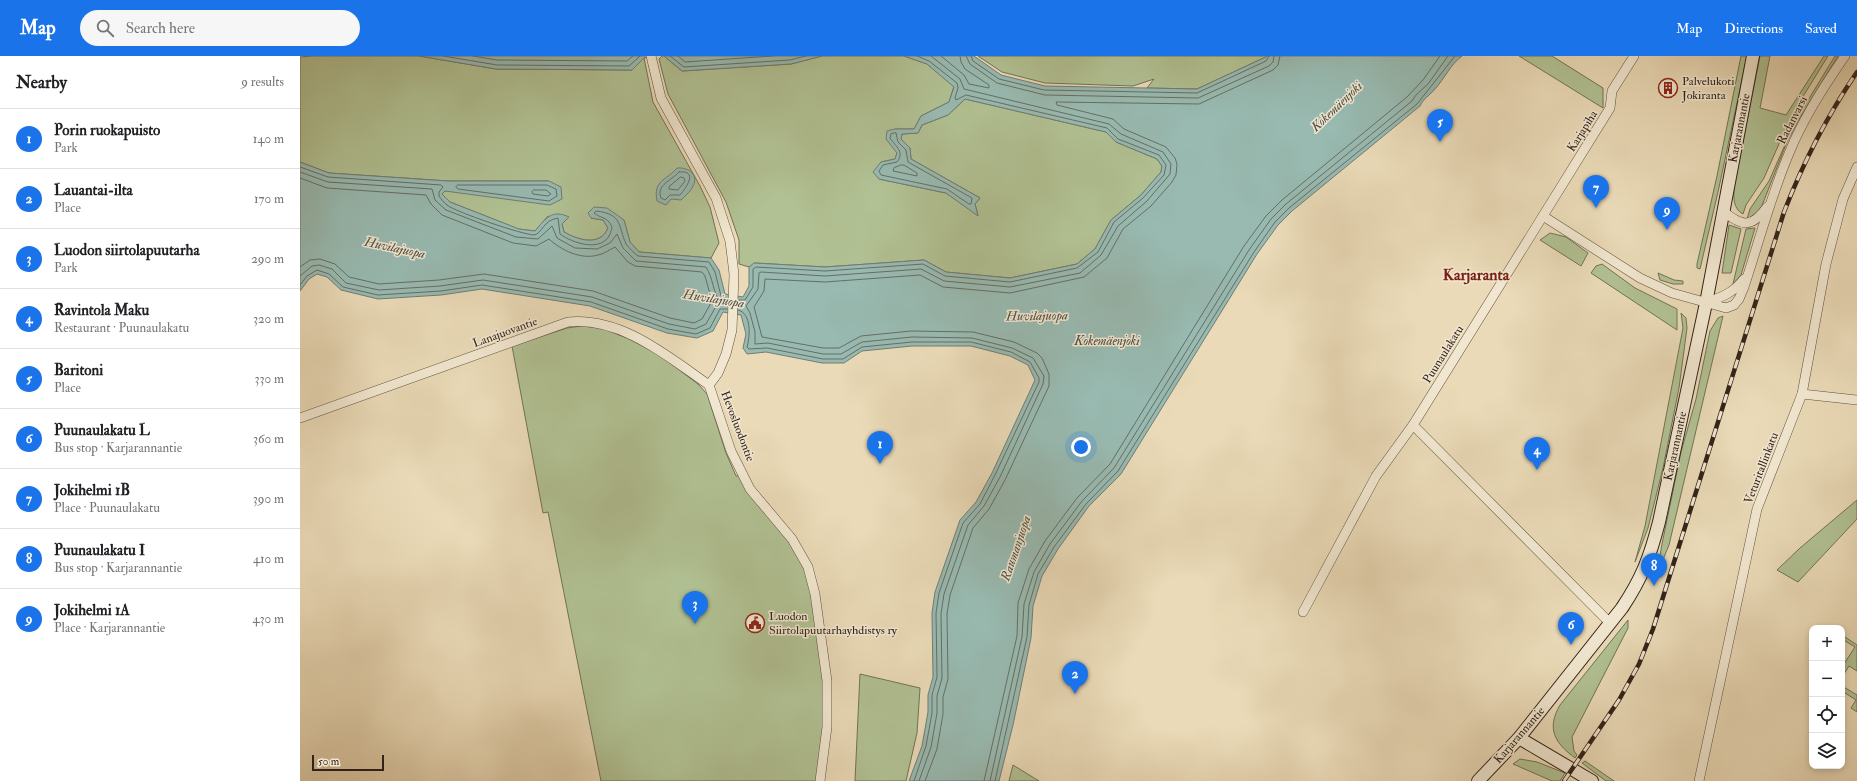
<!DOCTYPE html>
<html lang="en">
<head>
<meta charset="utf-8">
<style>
  body { margin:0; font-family:"IM FELL Double Pica",serif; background:#f6f6f6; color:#202124 }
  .controls { position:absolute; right:12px; bottom:12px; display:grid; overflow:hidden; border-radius:8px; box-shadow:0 2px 6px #0003 }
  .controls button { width:36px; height:36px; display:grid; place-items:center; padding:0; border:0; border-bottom:1px solid #e0e0e0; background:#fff; color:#202124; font:20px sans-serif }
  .scale { position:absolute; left:12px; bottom:10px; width:72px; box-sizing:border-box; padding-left:4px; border:2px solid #33221a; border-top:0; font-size:11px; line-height:14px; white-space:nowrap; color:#33221a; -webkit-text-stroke:3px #f1e7d0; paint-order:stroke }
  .you { position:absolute; left:781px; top:391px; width:14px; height:14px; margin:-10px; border:3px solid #fff; border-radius:50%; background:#1a73e8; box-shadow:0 0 0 6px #1a73e833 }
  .badge { display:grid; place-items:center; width:26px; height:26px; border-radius:50%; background:#1a73e8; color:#fff; font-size:13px; font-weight:700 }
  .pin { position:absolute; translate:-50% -33px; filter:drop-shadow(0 1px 2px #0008) }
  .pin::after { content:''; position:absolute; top:21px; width:14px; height:12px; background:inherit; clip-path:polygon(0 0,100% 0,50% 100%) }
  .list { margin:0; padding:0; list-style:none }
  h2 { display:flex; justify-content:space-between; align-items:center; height:52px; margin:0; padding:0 16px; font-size:17px }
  h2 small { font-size:13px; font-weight:400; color:#757577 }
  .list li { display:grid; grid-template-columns:26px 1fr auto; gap:12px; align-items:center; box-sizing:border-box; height:60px; padding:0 16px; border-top:1px solid #e0e0e0 }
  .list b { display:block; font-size:15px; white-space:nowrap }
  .list p { margin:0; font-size:13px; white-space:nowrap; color:#757577 }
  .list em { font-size:13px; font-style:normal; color:#757577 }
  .icon { flex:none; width:22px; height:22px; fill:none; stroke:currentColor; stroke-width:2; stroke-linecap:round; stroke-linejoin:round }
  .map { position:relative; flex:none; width:1557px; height:725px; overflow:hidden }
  header { display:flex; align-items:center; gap:24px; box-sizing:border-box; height:56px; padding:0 20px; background:#1a73e8; color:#fff }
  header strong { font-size:19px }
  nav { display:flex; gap:22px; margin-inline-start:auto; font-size:14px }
  .search { width:280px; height:36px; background:#f6f6f6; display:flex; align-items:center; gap:10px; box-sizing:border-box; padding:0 14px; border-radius:22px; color:#757577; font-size:15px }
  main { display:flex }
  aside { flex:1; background:#fff }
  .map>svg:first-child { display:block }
  .green { fill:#b1c193; stroke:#727256 }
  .water { fill:#98bab1; stroke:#707d75 }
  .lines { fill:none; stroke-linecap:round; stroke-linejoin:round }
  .shore { stroke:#666e66; stroke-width:1 }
  .street-casing { stroke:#615041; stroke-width:10 }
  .secondary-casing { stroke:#33221a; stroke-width:14 }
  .street { stroke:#f1e7d0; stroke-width:9 }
  .secondary { stroke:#f1e7d0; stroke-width:12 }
  .rail-casing { stroke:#33221a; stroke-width:4.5 }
  .rail { stroke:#f1e7d0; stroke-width:3; stroke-dasharray:9; stroke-linecap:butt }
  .labels { text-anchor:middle; stroke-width:3; stroke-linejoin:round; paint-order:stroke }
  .poi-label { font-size:12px; fill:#33221a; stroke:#f1e7d0; text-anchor:start }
  .street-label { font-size:12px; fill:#33221a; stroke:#f1e7d0 }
  .water-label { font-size:13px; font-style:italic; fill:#515047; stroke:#f1e7d0 }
  .district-label { font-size:16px; font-weight:bold; fill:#7a1f14; stroke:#f1e7d0 }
</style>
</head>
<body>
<header>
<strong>Map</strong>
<div class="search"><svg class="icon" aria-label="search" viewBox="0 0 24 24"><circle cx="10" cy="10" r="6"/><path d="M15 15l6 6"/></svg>Search here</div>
<nav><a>Map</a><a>Directions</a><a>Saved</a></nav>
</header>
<main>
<aside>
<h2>Nearby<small>9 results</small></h2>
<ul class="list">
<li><span class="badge">1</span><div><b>Porin ruokapuisto</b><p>Park</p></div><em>140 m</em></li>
<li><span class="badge">2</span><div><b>Lauantai-ilta</b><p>Place</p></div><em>170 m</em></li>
<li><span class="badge">3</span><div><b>Luodon siirtolapuutarha</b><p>Park</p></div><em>290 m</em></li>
<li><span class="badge">4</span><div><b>Ravintola Maku</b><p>Restaurant · Puunaulakatu</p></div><em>320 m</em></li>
<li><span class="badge">5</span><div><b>Baritoni</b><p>Place</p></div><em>330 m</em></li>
<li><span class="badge">6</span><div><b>Puunaulakatu L</b><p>Bus stop · Karjarannantie</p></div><em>360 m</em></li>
<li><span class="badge">7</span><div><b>Jokihelmi 1B</b><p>Place · Puunaulakatu</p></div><em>390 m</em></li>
<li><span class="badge">8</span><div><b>Puunaulakatu I</b><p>Bus stop · Karjarannantie</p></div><em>410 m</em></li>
<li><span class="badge">9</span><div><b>Jokihelmi 1A</b><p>Place · Karjarannantie</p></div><em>430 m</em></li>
</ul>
</aside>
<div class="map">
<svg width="1557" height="725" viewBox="0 0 1557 725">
  <rect width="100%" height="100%" fill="#eadab7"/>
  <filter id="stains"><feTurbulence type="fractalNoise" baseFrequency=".005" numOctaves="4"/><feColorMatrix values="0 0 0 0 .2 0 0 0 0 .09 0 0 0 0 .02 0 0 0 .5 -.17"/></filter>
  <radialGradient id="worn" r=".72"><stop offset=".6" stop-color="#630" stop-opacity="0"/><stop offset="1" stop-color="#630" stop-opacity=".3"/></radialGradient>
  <g class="green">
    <path d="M12 0H119L196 13 332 14 344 2 353 46 400 130 410 151 419 187 411 202 339 196 330 186 324 164 291 162 303 164 308 172C300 191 278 184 264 176L262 168 248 160 235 175 218 173 150 146 142 138 144 135 248 125H148L29 117 0 106V1Z"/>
    <polygon points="362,0 364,0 382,15 491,8 522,0 604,0 627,8 654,30 649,46 621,60 614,73 595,73 597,97 595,103 581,106 579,123 646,137 678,159 675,148 680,142 611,103 610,92 601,83 602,78 618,77 622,69 648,59 665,43 806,76 816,86 857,103 862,110 861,116 841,139 811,164 795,193 777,208 710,222 646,216 624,204 525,211 455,207 449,211 439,208 439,184 426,146 368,38 359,3"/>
    <polygon points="678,0 968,0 897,33 847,32 854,23 833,30 745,27 702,16"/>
    <polygon points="1219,0 1252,0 1303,32 1303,52"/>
    <polygon points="1441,0 1447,0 1418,136 1400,213 1397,212 1397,208 1417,120"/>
    <path d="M1460 0H1470L1460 52 1486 59 1524 0H1528L1499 47 1482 81 1464 122 1446 149 1443 158C1432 152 1434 140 1434 130Z"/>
    <polygon points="1535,0 1538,0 1498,65 1487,86 1461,152 1453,160 1447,163 1450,153 1469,125 1496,64"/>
    <polygon points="1429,169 1441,173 1431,217 1422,217"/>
    <polygon points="1455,172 1441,219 1433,228 1446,173"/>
    <polygon points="1250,177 1266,181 1288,197 1281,210 1240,184"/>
    <polygon points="1302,208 1335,232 1377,253 1377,274 1291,217 1296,210"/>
    <polygon points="1358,217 1374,224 1383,225 1383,228 1373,228 1360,224"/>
    <polygon points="1381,257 1386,262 1387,272 1379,332 1363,412 1348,472 1335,506 1345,470 1383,272"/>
    <polygon points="1423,260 1369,489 1357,518 1362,488 1381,396 1396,343 1410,275 1418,262"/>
    <polygon points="281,270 302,272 329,283 359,299 398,328 407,338 426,397 436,420 444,419 508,511 527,625 520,725 301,725 248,456 243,457 212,290 267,272"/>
    <polygon points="1557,444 1557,463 1498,526 1477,514 1500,492"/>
    <path d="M1328 564V572L1272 681 1274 695 1277 699 1275 702C1255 687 1246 673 1260 649Z"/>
    <polygon points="1542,579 1557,589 1557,615 1549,610 1542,621 1542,611 1555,591 1542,583"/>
    <polygon points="560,618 620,632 617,677 606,725 555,725"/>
    <polygon points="1542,630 1557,639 1557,656 1551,652 1556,644 1542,635"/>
    <polygon points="1220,703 1237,706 1265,717 1260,725 1252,725 1213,708"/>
    <polygon points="1285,705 1314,725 1306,725 1282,707"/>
    <polygon points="713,709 739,725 709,725"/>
  </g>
  <g class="water">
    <polygon points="119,0 355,0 344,2 332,14 196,13"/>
    <polygon points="364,0 522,0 491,8 382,15"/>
    <path d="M604 0H674L701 19 745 30 897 33 968 0H1162C1150 9 1145 22 1135 33 1130 39 1123 43 1120 50L992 155 978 169 957 198 821 418 789 450 758 493 742 520 733 550 731 582 713 669 699 725H609L622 690 628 656V639L633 621 632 557 635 536 660 464 676 446 692 417 735 324 728 309 710 300 671 290H612L562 295 544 307H522L466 296 447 298 443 292 446 278 441 259 423 256 413 275 397 282 367 277 290 250 182 233 141 239 78 243 41 234 27 221 17 218 9 223 0 235V106L29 117 148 125H249L261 131 262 143 250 149 145 135 142 138 150 146 219 173 235 175C246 162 252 153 269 161L262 168 264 176C278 184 300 191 308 172L303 164 291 162 288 157 294 151 307 152 324 164 330 186 339 196 411 202 419 214 425 238 443 241 449 230V211L454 207 525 211 624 204 646 216 710 222 777 208 795 193 811 164 841 139 861 116 862 110 857 103 816 86 806 76 665 43 648 59 622 69 618 77 602 78 601 83 610 92 611 103 680 142 675 148 678 160 646 137 579 123 573 116 581 106 595 103 597 97 586 83 587 75 595 73H614L621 60 649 46 654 31 627 8Z"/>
    <path d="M377 112C389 111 400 119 392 132 390 136 385 140 381 144L371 143 366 149 357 145C353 124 366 125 377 112Z"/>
  </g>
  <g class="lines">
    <g class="shore">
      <polyline points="143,0 197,9 329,10 340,0"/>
      <polyline points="173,0 197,4 327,5 333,0"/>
      <polyline points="370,0 384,11 490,4 506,0"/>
      <polyline points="378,0 385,6 473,0"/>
      <polyline points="641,0 664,19 669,28 689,32 689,29 665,13 661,6 660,0"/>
      <polyline points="666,0 670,8 697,27 745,39 898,42 969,10 973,6 974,0"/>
      <polyline points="671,0 673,5 699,23 744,34 897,37 966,5 969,0"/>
      <path d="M596 77 598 86 606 94 608 106 672 142 671 148H669L647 133 581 119 579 115 583 109 597 106C605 96 596 91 590 82L591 78Z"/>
      <polygon points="601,109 604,109 617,117 617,120 593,115 594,112"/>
      <path d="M0 111 28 121 141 129 143 131 139 136V140C141 143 144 147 147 149 155 156 224 179 234 179 242 178 243 164 258 162L260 178C272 187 302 197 310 178 311 175 313 172 311 169 307 161 300 162 294 157L296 155C323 158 318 170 326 188 329 192 334 197 338 200L409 206 415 216 421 240 428 243"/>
      <path d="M0 116 28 126 132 133 135 144 146 154 216 181 238 183 252 170 257 182 275 192 297 193 310 187 317 178 323 192 336 205 406 211C413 222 413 236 420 246L415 252 406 268 395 273 369 268 292 241 183 224 140 230 79 234 46 227 32 213 19 209 12 210 0 220"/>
      <path d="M379 116C399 114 386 132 380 139H370L365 144 361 142C356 129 371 125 379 116Z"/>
      <polygon points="381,121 384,122 385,125 378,134 369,133 369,131"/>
      <path d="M0 122 27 132 126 139 131 148 142 159 213 187 236 190 249 183C261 194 281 204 298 199 304 198 309 194 315 191L328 206 335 210 402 216 405 220 412 245 402 263 394 267 370 262 293 235 184 218 139 224 79 228 49 221 35 208 20 203 10 204 0 211"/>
      <polygon points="158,129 247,129 256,133 257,140 249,145 158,133 156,131"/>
      <polygon points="234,134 246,134 251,138 248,140 233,138 232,136"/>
      <polyline points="0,229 7,220 17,214 29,218 43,231 78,239 141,235 182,229 291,246 368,273 396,278 410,272 420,253 427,253"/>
      <polyline points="439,244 445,244 453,231 453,213 456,211 525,215 623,208 645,220 710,226 777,212 798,196 814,166 843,142 864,119 866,109 859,99 818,83 807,72 666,39 656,44 655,42 658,32 657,27 629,5 617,0"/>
      <path d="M438 254C452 257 450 281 447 291L449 293 467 292 523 303H543L562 291 612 286H671L711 296 730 306 739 322V326L695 419 680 448 663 467 639 537 636 557 637 621 632 639V657L626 690 614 725"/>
      <polyline points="619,725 631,691 637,657 637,640 642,622 641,558 644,538 668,469 684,450 700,421 743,328 744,320 733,302 712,292 672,282 612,281 562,286 541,298 523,298 468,287 455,288 455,276 450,257 446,250 458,233 459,217 461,216 525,220 621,213 644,225 710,231 780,217 801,199 818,170 847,145 870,118 871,108 863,96 821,78 809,68 664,33 660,23 631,0"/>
      <polyline points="625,725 637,693 643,658 643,641 648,623 647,558 650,539 673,472 689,453 705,424 749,330 749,318 742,302 737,297 714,286 673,276 611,275 561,280 539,292 523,292 462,281 454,251 464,235 465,223 525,226 620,219 643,231 710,237 784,221 807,202 823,173 851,150 872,126 876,119 877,108 875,102 866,91 824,73 813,63 757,49 756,46 899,48 973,14 978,9 980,0"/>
      <polyline points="684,725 717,580 718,547 729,513 745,485 777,442 810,408 944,190 966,160 982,144 1107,41 1123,24 1140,0"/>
      <polyline points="690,725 722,581 724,548 734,516 750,488 782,445 814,412 949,194 971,163 986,148 1112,45 1116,39 1128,28 1148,0"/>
      <polyline points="695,725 727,581 729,549 738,518 754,491 786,448 818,415 954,196 975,166 989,152 1117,48 1155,0"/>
    </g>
    <g class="street-casing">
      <g id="street">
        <polyline points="351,0 361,42 416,142 430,185 434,218 432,274 426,298 418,317 409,329 431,395 450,433 492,483 508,511 515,538 527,625 527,671 520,725"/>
        <path d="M1423 155C1442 171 1452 172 1467 151"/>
        <path d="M1243 160 1340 222 1372 237 1426 252 1434 249 1439 243 1444 231C1459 186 1471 139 1490 95 1504 61 1524 30 1545 0"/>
        <path d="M1407 246C1423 241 1434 236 1444 223"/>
        <polyline points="1502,338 1557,344"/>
        <path d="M0 362 268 266C322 261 367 300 409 329"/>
        <polyline points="1003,556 1076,420 1113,369"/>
        <polyline points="1310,567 1113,369 1310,52 1312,35 1334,0"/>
        <polyline points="1399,725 1457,453 1502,338 1526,208 1543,143 1557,111"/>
      </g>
    </g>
    <g class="secondary-casing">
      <g id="secondary">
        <polyline points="1219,682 1292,725"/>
        <path d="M1178 725 1219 682 1322 552C1342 522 1350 501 1359 466L1406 247 1453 0"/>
      </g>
    </g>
    <use href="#street" class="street"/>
    <use href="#secondary" class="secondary"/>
    <g class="rail-casing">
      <path id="rail" d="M1264 725 1319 644 1339 608 1353 573 1484 156C1503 107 1527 60 1557 16"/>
    </g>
    <use href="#rail" class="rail"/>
  </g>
  <defs>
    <g id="building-ring" transform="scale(1)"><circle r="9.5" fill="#f1e7d0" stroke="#8f2418" stroke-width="1.5"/><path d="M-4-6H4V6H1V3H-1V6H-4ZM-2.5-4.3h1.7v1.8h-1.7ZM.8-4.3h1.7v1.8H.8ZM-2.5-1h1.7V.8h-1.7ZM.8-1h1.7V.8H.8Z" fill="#8f2418"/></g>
    <g id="civic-ring" transform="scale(1)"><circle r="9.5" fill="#f1e7d0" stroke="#8f2418" stroke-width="1.5"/><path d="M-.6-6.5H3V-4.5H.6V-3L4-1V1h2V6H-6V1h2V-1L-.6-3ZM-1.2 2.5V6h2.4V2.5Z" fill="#8f2418"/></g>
  </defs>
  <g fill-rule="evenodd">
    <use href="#building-ring" x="1368" y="32"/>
    <use href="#civic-ring" x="455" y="567"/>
  </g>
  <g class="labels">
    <g class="poi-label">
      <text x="1382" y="29">Palvelukoti<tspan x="1382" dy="14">Jokiranta</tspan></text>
      <text x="469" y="564">Luodon<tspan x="469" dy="14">Siirtolapuutarhayhdistys ry</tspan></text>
    </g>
    <g class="street-label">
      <text transform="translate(1492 64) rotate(-63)" y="4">Radanvarsi</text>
      <text transform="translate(1439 72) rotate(-79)" y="4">Karjarannantie</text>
      <text transform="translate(1282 75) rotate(-58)" y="4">Karjapiha</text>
      <text transform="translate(205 276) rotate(-20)" y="4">Lanajuovantie</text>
      <text transform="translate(1143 298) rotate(-58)" y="4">Puunaulakatu</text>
      <text transform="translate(438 370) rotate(69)" y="4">Hevosluodontie</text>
      <text transform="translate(1375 390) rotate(-78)" y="4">Karjarannantie</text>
      <text transform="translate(1461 412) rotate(-69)" y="4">Veturitallinkatu</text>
      <text transform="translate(1219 679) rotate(-49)" y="4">Karjarannantie</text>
    </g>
    <g class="water-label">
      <text transform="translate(1036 50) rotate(-44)" y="5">Kokemäenjoki</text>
      <text transform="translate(95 191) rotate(12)" y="5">Huvilajuopa</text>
      <text transform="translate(414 242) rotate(9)" y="5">Huvilajuopa</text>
      <text transform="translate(737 259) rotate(-1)" y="5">Huvilajuopa</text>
      <text x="807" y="289">Kokemäenjoki</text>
      <text transform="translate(715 492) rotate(-71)" y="5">Raumanjuopa</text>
    </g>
    <g class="district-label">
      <text x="1176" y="224">Karjaranta</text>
    </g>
  </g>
  <rect width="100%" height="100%" filter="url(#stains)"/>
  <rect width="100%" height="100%" fill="url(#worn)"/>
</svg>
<div class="controls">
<button>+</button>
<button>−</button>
<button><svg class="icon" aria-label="locate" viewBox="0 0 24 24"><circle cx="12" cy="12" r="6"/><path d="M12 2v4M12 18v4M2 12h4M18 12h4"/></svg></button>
<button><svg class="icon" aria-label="layers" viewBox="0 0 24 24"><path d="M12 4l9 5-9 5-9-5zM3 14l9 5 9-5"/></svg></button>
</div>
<div class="scale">50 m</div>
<div class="you"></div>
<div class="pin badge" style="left:580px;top:408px">1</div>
<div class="pin badge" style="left:775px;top:638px">2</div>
<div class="pin badge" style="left:395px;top:568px">3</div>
<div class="pin badge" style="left:1237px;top:414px">4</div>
<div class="pin badge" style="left:1140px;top:86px">5</div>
<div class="pin badge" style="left:1271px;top:589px">6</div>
<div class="pin badge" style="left:1296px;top:152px">7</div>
<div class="pin badge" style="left:1354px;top:530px">8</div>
<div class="pin badge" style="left:1367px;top:174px">9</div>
</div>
</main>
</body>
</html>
